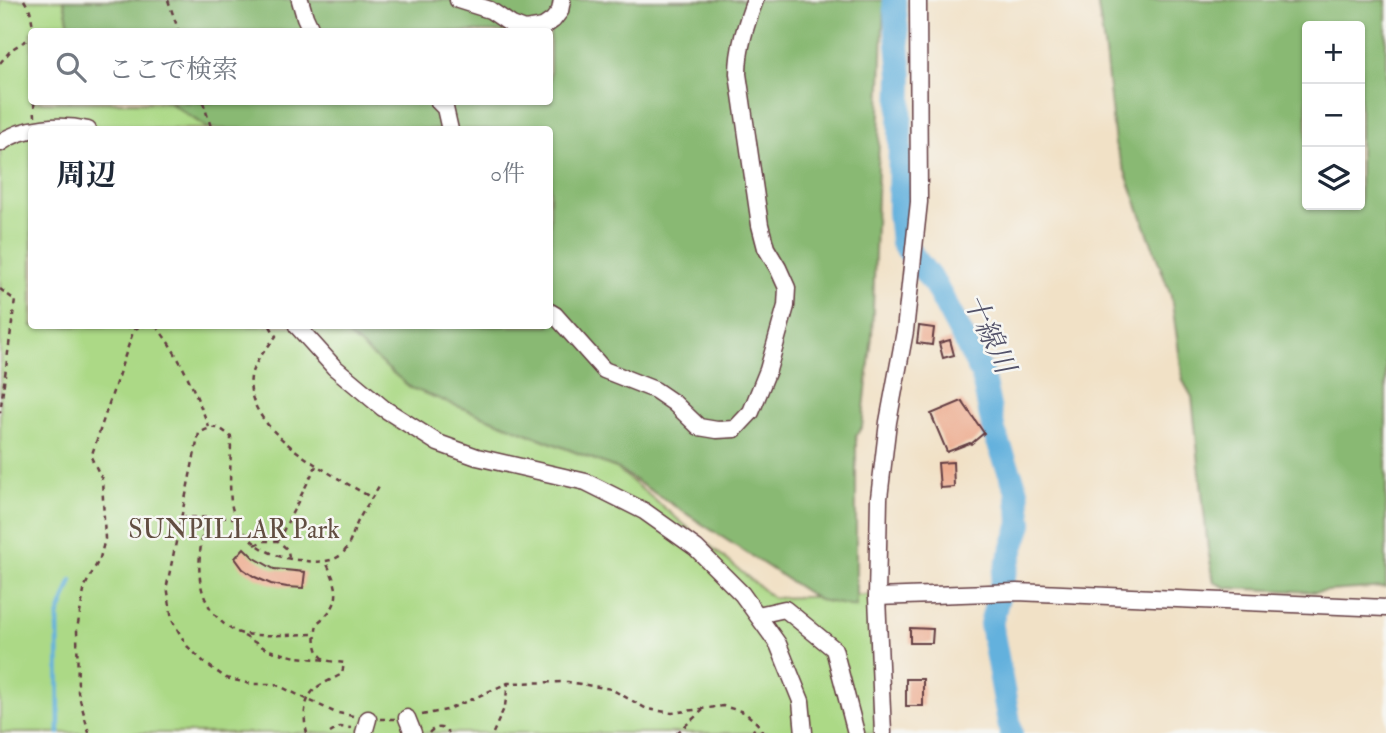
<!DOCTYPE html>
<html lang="ja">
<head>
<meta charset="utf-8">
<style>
  body { margin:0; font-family:"IM FELL Double Pica","Noto Serif JP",serif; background:#f2f2f3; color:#1f2937 }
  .controls { position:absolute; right:21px; top:21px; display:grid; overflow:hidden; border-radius:7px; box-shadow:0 2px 5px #0004 }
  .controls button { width:63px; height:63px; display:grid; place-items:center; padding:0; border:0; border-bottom:2px solid #e0e1e3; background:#fff; color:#1f2937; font:35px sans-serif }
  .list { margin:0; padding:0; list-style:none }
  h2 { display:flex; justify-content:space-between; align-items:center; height:91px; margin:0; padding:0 28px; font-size:30px }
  h2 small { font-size:23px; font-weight:400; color:#747a83 }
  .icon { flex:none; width:38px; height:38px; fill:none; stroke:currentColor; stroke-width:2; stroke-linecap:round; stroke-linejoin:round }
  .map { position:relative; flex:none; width:1386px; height:733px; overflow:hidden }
  .search { position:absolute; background:#fff; box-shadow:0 2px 5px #0004; left:28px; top:28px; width:525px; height:77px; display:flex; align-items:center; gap:18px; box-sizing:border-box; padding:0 24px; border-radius:7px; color:#747a83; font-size:26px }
  .panel { position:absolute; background:#fff; box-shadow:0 2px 5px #0004; left:28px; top:126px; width:525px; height:203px; border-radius:7px }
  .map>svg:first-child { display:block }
  .green { fill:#acd986; stroke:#7b7c58; stroke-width:2 }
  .forest { fill:#89b973; stroke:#6a6c4f; stroke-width:2; fill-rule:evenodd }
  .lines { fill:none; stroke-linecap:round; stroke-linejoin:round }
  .stream { stroke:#63b1dd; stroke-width:4.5 }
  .river { stroke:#63b1dd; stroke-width:24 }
  .building { fill:#edac8f }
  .minor-casing { stroke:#633c42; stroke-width:19 }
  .path { stroke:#633c42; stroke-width:2.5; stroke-dasharray:5 5; stroke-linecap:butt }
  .minor { stroke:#fff; stroke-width:16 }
  .labels { text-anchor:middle; stroke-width:5; stroke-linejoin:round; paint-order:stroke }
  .park-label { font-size:26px; fill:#624e42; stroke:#f6f6f2 }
  .water-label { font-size:28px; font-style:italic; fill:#535269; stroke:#f6f6f2 }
</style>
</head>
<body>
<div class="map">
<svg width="1386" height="733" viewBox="0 0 1386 733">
  <rect width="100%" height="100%" fill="#f6f6f2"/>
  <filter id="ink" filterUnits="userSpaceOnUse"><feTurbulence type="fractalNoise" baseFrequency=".0143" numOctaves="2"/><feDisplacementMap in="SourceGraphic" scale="14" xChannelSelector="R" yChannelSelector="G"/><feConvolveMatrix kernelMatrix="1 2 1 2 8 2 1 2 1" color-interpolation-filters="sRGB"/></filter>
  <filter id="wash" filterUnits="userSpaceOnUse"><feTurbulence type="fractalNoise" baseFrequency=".00686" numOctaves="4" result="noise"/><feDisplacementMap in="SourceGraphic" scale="28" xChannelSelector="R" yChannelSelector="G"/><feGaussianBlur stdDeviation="1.57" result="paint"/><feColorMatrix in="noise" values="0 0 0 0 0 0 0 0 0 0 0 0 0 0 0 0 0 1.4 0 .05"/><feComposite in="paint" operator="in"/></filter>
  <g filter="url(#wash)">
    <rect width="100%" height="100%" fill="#f1e1c6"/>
    <polygon class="green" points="0,0 64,0 70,31 32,32 32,102 169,102 209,129 32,130 32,326 337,326 411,388 616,468 773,598 871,595 875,733 0,733"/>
    <g class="forest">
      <polygon points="64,0 884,0 872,336 862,427 856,436 856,607 819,600 616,468 411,388 337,326 550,326 550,130 209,129 169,102 550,102 550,32 70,31"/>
      <path d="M1097 0H1386V587L1314 592 1227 588 1214 582 1208 549 1192 397 1183 381 1171 296 1115 144 1105 52ZM1307 26H1360V205H1307Z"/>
    </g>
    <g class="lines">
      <polyline class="stream" points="59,733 58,617 72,580"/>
      <polyline class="river" points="894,0 901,74 899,211 902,242 934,283 982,373 994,431 1017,491 1021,524 1004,574 991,624 1011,733"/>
    </g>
    <g id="blocks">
      <g class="building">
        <polygon points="919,326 934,328 932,345 917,343"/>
        <polygon points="950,340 954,355 943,358 939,343"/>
        <polygon points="962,401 984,433 971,444 970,443 947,452 931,414"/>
        <polygon points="953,462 954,487 940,488 938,463"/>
        <polygon points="244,548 253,557 274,569 305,572 303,588 287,587 271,584 255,577 243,569 235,558"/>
        <polygon points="910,628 933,629 932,643 910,643"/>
        <rect x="906" y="679" width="17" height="27"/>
      </g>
    </g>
  </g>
  <g filter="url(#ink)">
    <use href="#blocks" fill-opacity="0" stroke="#633c42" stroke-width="2"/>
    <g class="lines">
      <g class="minor-casing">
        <g id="minor">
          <polyline points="300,0 305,17 312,32"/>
          <polyline points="458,0 490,10 512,25 525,30 543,27 553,20 560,11 562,0"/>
          <polyline points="439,102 445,108 450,130"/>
          <path d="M0 143C23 126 61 124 88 130"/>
          <path d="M550 312 555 315 604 370 655 390 674 403 699 427 717 430 735 429 751 412 768 370 786 306 787 288 778 268 766 248 760 225 738 74C738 48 746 24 755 0"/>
          <polyline points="297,326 334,367 383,408 438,443 477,457 586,482 644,511 696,548 742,594 778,644 801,701 804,733"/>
          <polyline points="877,597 1017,592 1386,608"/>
          <polyline points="758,615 785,609 834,649 856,733"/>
          <polyline points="407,718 413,733"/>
          <polyline points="364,733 368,719"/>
          <polyline points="883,733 877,597 879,498 888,422 905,331 919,202 918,0"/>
        </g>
      </g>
      <g class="path">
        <polyline points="24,0 30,10 34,32"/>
        <polyline points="168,0 179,32"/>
        <polyline points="0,63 12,49 32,37"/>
        <polyline points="34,102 35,116"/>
        <polyline points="203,102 212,130"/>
        <polyline points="0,289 15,300 0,413"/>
        <polyline points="125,326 134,329"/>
        <path d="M156 326C180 355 195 392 209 427"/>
        <path d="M270 326 276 336C268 347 256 360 252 372 237 429 334 475 372 498"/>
        <polyline points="181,517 234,518"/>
        <path d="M205 517C200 553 191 588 217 617 223 624 234 633 244 634 265 637 294 634 316 634"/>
        <polyline points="278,541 316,466"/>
        <polyline points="255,545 263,541 278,541 288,550 289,558"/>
        <polyline points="244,636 268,650 296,657 327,660"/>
        <polyline points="422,715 447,710 508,683 568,682 611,689 647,709 672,713 723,706 744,712 757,723 763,733"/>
        <path d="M353 716 334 712 275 684H251L226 678 205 663 187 646 172 620 167 585 199 433C214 425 219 426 231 437 231 458 229 481 231 502 236 536 267 558 299 560 313 562 329 564 341 555 351 546 352 533 358 521 364 509 373 497 380 484"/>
        <polyline points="380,719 395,719"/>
        <polyline points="89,733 78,692 77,629 85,586 100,558 105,539 102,479 91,457 134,329 144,326"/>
        <path d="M307 733C303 719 303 699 316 688 321 684 335 678 342 674L344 663C339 662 331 662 326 660 313 653 315 636 317 623 343 604 339 588 326 562"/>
        <polyline points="330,733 340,727 351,728"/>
        <path d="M429 733C435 726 443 726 449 733"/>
        <polyline points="493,733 505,706 508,683"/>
        <polyline points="677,733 703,710"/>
        <polyline points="752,733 757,723"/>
      </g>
      <use href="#minor" class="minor"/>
    </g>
  </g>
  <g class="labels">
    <g class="park-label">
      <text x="234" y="538">SUNPILLAR Park</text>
    </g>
    <g class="water-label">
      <text transform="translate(990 333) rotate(65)" y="10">十線川</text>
    </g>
  </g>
</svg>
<div class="controls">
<button>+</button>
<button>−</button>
<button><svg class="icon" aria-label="layers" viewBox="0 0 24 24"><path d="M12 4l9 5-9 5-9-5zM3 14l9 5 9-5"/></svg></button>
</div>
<div class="search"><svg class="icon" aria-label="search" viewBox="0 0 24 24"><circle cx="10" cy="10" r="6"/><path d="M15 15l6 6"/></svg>ここで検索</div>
<section class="panel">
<h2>周辺<small>0件</small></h2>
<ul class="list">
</ul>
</section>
</div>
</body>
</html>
